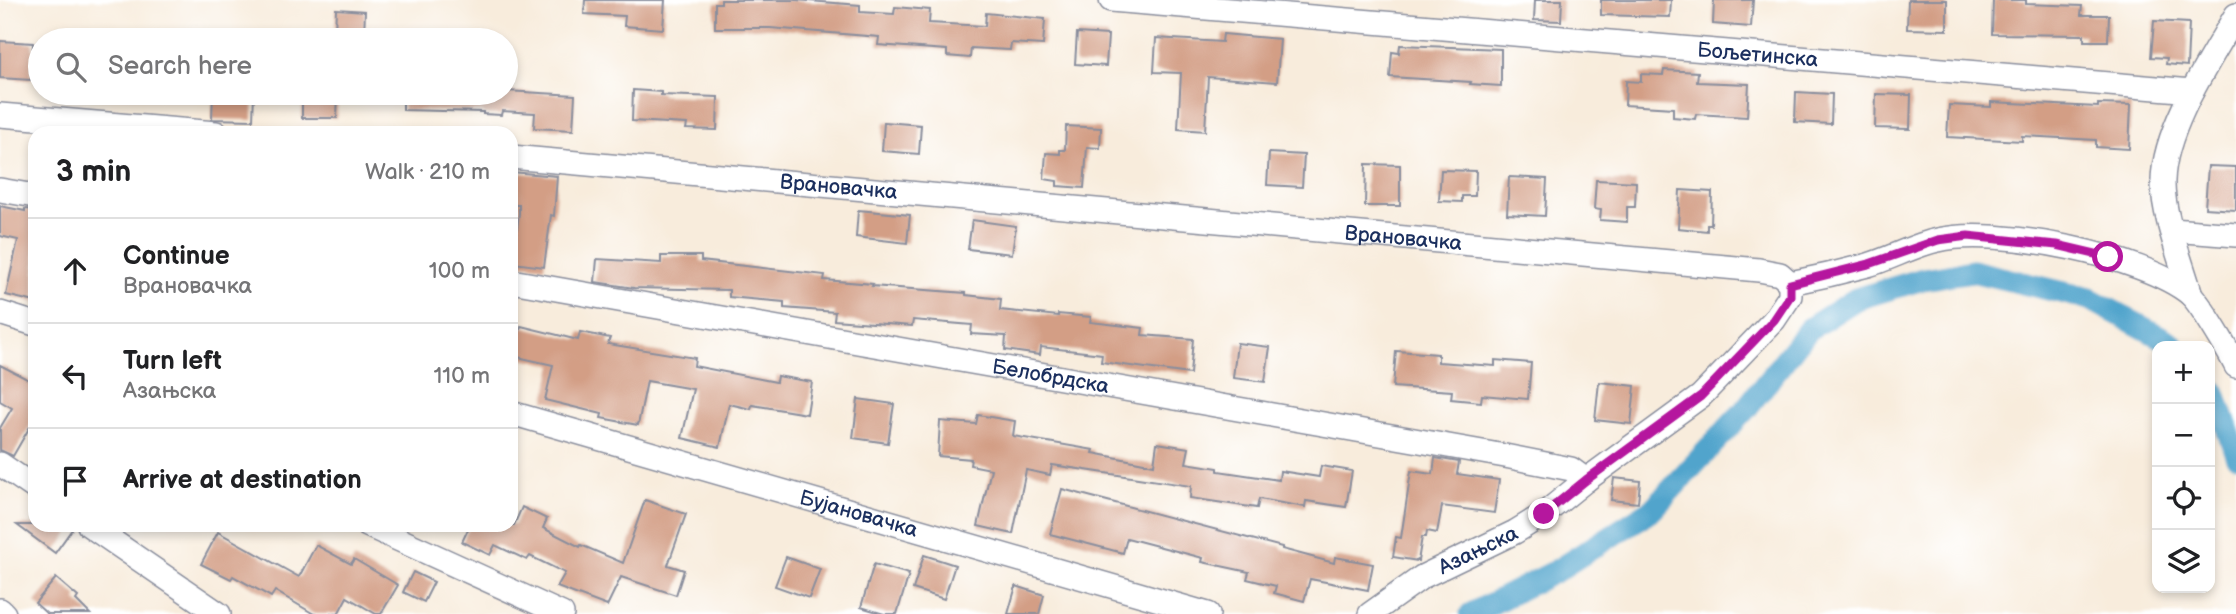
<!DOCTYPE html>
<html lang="en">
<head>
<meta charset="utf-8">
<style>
  body { margin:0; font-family:"Balsamiq Sans",sans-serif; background:#f6f6f6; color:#202124 }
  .controls { position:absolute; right:21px; bottom:21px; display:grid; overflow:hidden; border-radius:14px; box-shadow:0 4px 10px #0003 }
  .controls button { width:63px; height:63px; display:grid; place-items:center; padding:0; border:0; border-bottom:2px solid #e0e0e0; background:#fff; color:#202124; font:35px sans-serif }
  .stop { position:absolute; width:21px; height:21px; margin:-16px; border:5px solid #b5179e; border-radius:50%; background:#fff }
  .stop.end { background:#b5179e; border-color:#fff; box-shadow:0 2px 7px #0008 }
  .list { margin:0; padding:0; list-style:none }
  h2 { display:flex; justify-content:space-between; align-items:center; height:91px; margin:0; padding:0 28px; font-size:30px }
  h2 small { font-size:23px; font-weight:400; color:#757577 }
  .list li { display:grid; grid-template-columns:46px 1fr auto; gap:21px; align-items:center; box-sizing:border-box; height:105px; padding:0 28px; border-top:2px solid #e0e0e0 }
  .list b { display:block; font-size:26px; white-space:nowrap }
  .list p { margin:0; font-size:23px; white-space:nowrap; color:#757577 }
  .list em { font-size:23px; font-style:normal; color:#757577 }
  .icon { flex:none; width:38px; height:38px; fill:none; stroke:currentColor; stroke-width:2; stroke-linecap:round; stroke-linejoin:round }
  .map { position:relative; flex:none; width:2236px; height:614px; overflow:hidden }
  .search { position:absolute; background:#fff; box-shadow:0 4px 10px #0003; left:28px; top:28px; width:490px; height:77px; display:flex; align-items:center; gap:18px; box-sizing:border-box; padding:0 24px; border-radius:38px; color:#757577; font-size:26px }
  .panel { position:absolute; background:#fff; box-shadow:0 4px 10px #0003; left:28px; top:126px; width:490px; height:406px; border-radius:21px }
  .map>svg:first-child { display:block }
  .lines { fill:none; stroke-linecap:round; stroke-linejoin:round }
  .canal { stroke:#51a4cc; stroke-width:23 }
  .building { fill:#d39e85 }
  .minor-casing { stroke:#8a8e9d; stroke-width:26 }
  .minor { stroke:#fff; stroke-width:23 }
  .route { stroke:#b5179e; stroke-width:9 }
  .labels { text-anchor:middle; stroke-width:5; stroke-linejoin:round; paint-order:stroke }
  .street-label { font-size:21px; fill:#1b2f5e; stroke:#fff }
</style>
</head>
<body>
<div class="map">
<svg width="2236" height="614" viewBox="0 0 2236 614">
  <rect width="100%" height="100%" fill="#fff"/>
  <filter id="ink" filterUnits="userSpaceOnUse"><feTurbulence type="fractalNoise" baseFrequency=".0143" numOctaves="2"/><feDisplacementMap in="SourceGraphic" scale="14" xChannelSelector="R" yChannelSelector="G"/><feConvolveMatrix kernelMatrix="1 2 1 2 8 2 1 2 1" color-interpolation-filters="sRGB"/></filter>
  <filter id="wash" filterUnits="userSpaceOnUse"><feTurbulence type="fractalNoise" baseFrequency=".00686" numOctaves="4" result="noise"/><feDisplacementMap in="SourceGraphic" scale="28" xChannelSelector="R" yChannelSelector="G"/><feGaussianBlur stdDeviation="1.57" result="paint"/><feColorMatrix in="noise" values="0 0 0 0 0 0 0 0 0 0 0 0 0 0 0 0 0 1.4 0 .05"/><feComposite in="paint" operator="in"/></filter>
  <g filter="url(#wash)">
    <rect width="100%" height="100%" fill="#f8ecdc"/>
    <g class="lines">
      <g class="canal">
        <polyline points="2210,387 2215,393 2236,455"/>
        <polyline points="1471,614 1556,571 1652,510 1744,411 1809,329 1856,299 1923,279 1972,271 2090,299 2170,342 2174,346"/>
      </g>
    </g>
    <g id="blocks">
      <g class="building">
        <polygon points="585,0 665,0 663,29 624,26 625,16 584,14"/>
        <polygon points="721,0 796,0 860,5 860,12 894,14 895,7 930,10 929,23 985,26 986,13 1045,19 1043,45 1011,43 1010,50 971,48 970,58 947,56 947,50 878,45 879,37 770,28 715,28 715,3 721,3"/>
        <polygon points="1535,0 1562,0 1561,21 1534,20"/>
        <polygon points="1601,0 1671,0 1670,17 1601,15"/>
        <polygon points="1714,0 1753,0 1751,27 1713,24"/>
        <polygon points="1908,0 1947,0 1947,30 1907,29"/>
        <polygon points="1993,0 2026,0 2026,4 2082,6 2081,15 2109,15 2108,41 2084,41 2084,35 1992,34"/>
        <polygon points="336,9 365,11 364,35 335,34"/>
        <polygon points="2154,21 2189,23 2187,66 2166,64 2167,58 2151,57"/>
        <polygon points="1077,33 1108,35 1106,66 1075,64"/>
        <polygon points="1223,34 1280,39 1277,82 1208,77 1205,131 1178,129 1181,73 1154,72 1156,38 1222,42"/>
        <polygon points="0,41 33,43 31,80 0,78"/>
        <polygon points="1400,45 1501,49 1501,86 1470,84 1471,82 1390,77 1392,52 1399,53"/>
        <polygon points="1664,70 1698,72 1697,82 1749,84 1747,117 1696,114 1695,119 1673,117 1673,108 1625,105 1626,81 1641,82 1641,74 1663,75"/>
        <polygon points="633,90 661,92 661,95 718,97 717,130 686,129 687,124 632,121"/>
        <polygon points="506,91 575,95 573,130 534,128 535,113 502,111 501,115 483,114 483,112 403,110 403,93"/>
        <polygon points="1796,92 1832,94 1831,124 1795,122"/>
        <polygon points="213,93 254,93 253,120 212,119"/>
        <polygon points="302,93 338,93 337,118 302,118"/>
        <polygon points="1876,94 1911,95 1910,129 1875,128"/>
        <polygon points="1991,102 2098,107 2098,104 2131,105 2129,149 2096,147 2096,140 2022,136 2022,141 1947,137 1949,105 1991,107"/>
        <polygon points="884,122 921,125 919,154 882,151"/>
        <polygon points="1066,126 1101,128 1100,148 1087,147 1084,188 1057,186 1057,181 1044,179 1046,153 1060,154 1060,150 1065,150"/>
        <polygon points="1269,153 1304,155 1302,187 1267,185"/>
        <polygon points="1366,164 1400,165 1400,206 1365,206"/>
        <polygon points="2208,166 2236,167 2236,210 2205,208"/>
        <polygon points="1441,170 1476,171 1475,196 1462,196 1462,202 1439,201"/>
        <polygon points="511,172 557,176 554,216 551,215 544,267 513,263 519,213 519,205 511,205"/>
        <polygon points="1509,177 1547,179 1545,216 1507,214"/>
        <polygon points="1596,180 1636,182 1635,207 1627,207 1627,222 1600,220 1601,210 1594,209"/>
        <polygon points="1680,190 1712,192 1711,225 1707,225 1707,231 1678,228"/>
        <polygon points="0,206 25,211 25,209 35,210 35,302 6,295 18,240 0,236"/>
        <polygon points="858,210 910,215 907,243 856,237"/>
        <polygon points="972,220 1016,226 1012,254 968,249"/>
        <polygon points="661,256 701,256 701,261 825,275 824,280 873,284 872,286 966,293 966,295 1001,299 1000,310 1058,316 1058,314 1091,317 1090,322 1143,328 1142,335 1193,339 1190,374 1101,362 1102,354 1041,347 1040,355 1005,350 1006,336 971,334 972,325 913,320 912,326 834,320 835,312 784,308 784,302 729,297 729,290 634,288 595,282 597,259 661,263"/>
        <polygon points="521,326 578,340 580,332 610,338 608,344 695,358 694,366 776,382 777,376 812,382 807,414 752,405 751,409 729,404 720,447 682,438 693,389 647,381 638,425 601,418 602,414 545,400 553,365 513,356"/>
        <polygon points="1237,343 1270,347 1265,382 1233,378"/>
        <polygon points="1396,351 1438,354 1438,362 1495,366 1495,360 1531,363 1528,399 1482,395 1481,402 1451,399 1452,391 1393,387"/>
        <polygon points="0,365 35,383 35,418 13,456 0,450 0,428 12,408 0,401"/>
        <polygon points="1599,382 1635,386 1631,424 1595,420"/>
        <polygon points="858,399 894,404 888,443 853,438"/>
        <polygon points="978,415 1015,421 1013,436 1094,450 1093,453 1154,465 1157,443 1189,448 1186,463 1218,468 1218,471 1279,480 1280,471 1319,477 1321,466 1352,471 1346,507 1306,501 1305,507 1259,499 1257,508 1190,498 1191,486 1052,465 1050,475 1026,470 1013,534 978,526 991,469 970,465 971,459 938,456 940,421 976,424"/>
        <polygon points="1435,458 1459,462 1457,474 1499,480 1494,513 1442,506 1437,533 1427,531 1426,537 1422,537 1418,561 1393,557 1396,537 1401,538 1411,471 1433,474"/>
        <polygon points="1614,478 1640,481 1638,503 1611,500"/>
        <polygon points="1062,489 1282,547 1282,549 1334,563 1335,557 1373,564 1368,590 1310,579 1304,601 1274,593 1276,586 1247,579 1249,572 1202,562 1203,558 1127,538 1123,553 1050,534"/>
        <polygon points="645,500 686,514 668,565 684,570 676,595 621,577 607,606 557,587 565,573 530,556 527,560 495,545 490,555 462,542 470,525 514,525 522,507 547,519 543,528 580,547 581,545 623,563"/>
        <polygon points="17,525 75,525 55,553"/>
        <polygon points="218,532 299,577 316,545 351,564 354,559 398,585 381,614 376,614 347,597 338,614 314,614 275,591 271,597 233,576 231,579 201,564"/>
        <polygon points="924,555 955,565 944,599 913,589"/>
        <polygon points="786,557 820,569 809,598 775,586"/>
        <polygon points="874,564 909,574 897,614 884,614 861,607"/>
        <polygon points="413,572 434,582 424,602 403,592"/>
        <polygon points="56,578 78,597 76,600 90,614 47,614 35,603"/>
        <polygon points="1016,586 1044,595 1039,614 1008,614"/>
      </g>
    </g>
  </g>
  <g filter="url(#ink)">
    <use href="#blocks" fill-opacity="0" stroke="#8a8e9d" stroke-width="2"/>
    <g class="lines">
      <g class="minor-casing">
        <g id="minor">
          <path id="s1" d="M1111 0 2192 91"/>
          <polyline points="0,115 216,133"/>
          <path id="s2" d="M511 157 1759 270 1780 274 1790 283"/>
          <polyline points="0,190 35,196"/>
          <polyline points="2172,230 2236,235"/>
          <path id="s3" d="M511 281 1505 456 1571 469 1586 480"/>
          <path d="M1790 283C1816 278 1842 272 1868 265 1892 258 1914 245 1938 240 1997 226 2144 256 2190 294 2201 304 2229 352 2236 366"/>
          <path d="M2191 295C2182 263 2162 214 2163 181 2164 128 2210 60 2236 15"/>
          <polyline points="0,313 35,324"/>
          <path id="s4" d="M511 413 1208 614"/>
          <polyline points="0,464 35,488"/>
          <polyline points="89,525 219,614"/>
          <polyline points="367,525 562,614"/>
          <polyline points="0,610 4,614"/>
          <path id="s5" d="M1370 614 1422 577 1515 532 1544 514 1586 480 1701 396 1774 320 1790 296V283"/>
        </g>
      </g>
      <use href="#minor" class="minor"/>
    </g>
  </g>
  <g class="lines" filter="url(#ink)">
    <polyline class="route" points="1544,514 1586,480 1701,396 1774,320 1790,296 1790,284 1869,264 1938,240 1968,236 2057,245 2108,257"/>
  </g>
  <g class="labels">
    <g class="street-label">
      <text dy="7" stroke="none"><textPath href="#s1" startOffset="649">Бољетинска</textPath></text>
      <text dy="7" stroke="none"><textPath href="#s2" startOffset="329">Врановачка</textPath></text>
      <text dy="7" stroke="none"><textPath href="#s2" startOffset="896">Врановачка</textPath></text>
      <text dy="7" stroke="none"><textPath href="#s3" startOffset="548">Белобрдска</textPath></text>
      <text dy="7" stroke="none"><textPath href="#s4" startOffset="362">Бујановачка</textPath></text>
      <text dy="7" stroke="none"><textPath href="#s5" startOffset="126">Азањска</textPath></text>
    </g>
  </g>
</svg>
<div class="controls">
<button>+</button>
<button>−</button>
<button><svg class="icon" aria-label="locate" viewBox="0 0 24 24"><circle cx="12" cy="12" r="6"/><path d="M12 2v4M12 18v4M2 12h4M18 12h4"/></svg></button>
<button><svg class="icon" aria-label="layers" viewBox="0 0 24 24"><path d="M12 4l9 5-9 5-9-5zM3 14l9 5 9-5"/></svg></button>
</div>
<div class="stop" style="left:2108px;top:257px"></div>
<div class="stop end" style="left:1544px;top:514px"></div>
<div class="search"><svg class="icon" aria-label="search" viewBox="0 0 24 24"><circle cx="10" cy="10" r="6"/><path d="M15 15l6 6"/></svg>Search here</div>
<section class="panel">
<h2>3 min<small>Walk · 210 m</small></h2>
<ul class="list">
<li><svg class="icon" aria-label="ahead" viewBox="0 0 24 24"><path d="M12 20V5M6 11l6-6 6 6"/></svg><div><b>Continue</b><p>Врановачка</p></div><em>100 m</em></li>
<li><svg class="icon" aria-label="left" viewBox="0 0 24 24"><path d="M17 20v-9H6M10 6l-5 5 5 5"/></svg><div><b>Turn left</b><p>Азањска</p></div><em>110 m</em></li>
<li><svg class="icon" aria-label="arrive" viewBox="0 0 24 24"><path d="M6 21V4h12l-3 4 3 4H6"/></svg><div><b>Arrive at destination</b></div></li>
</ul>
</section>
</div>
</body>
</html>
